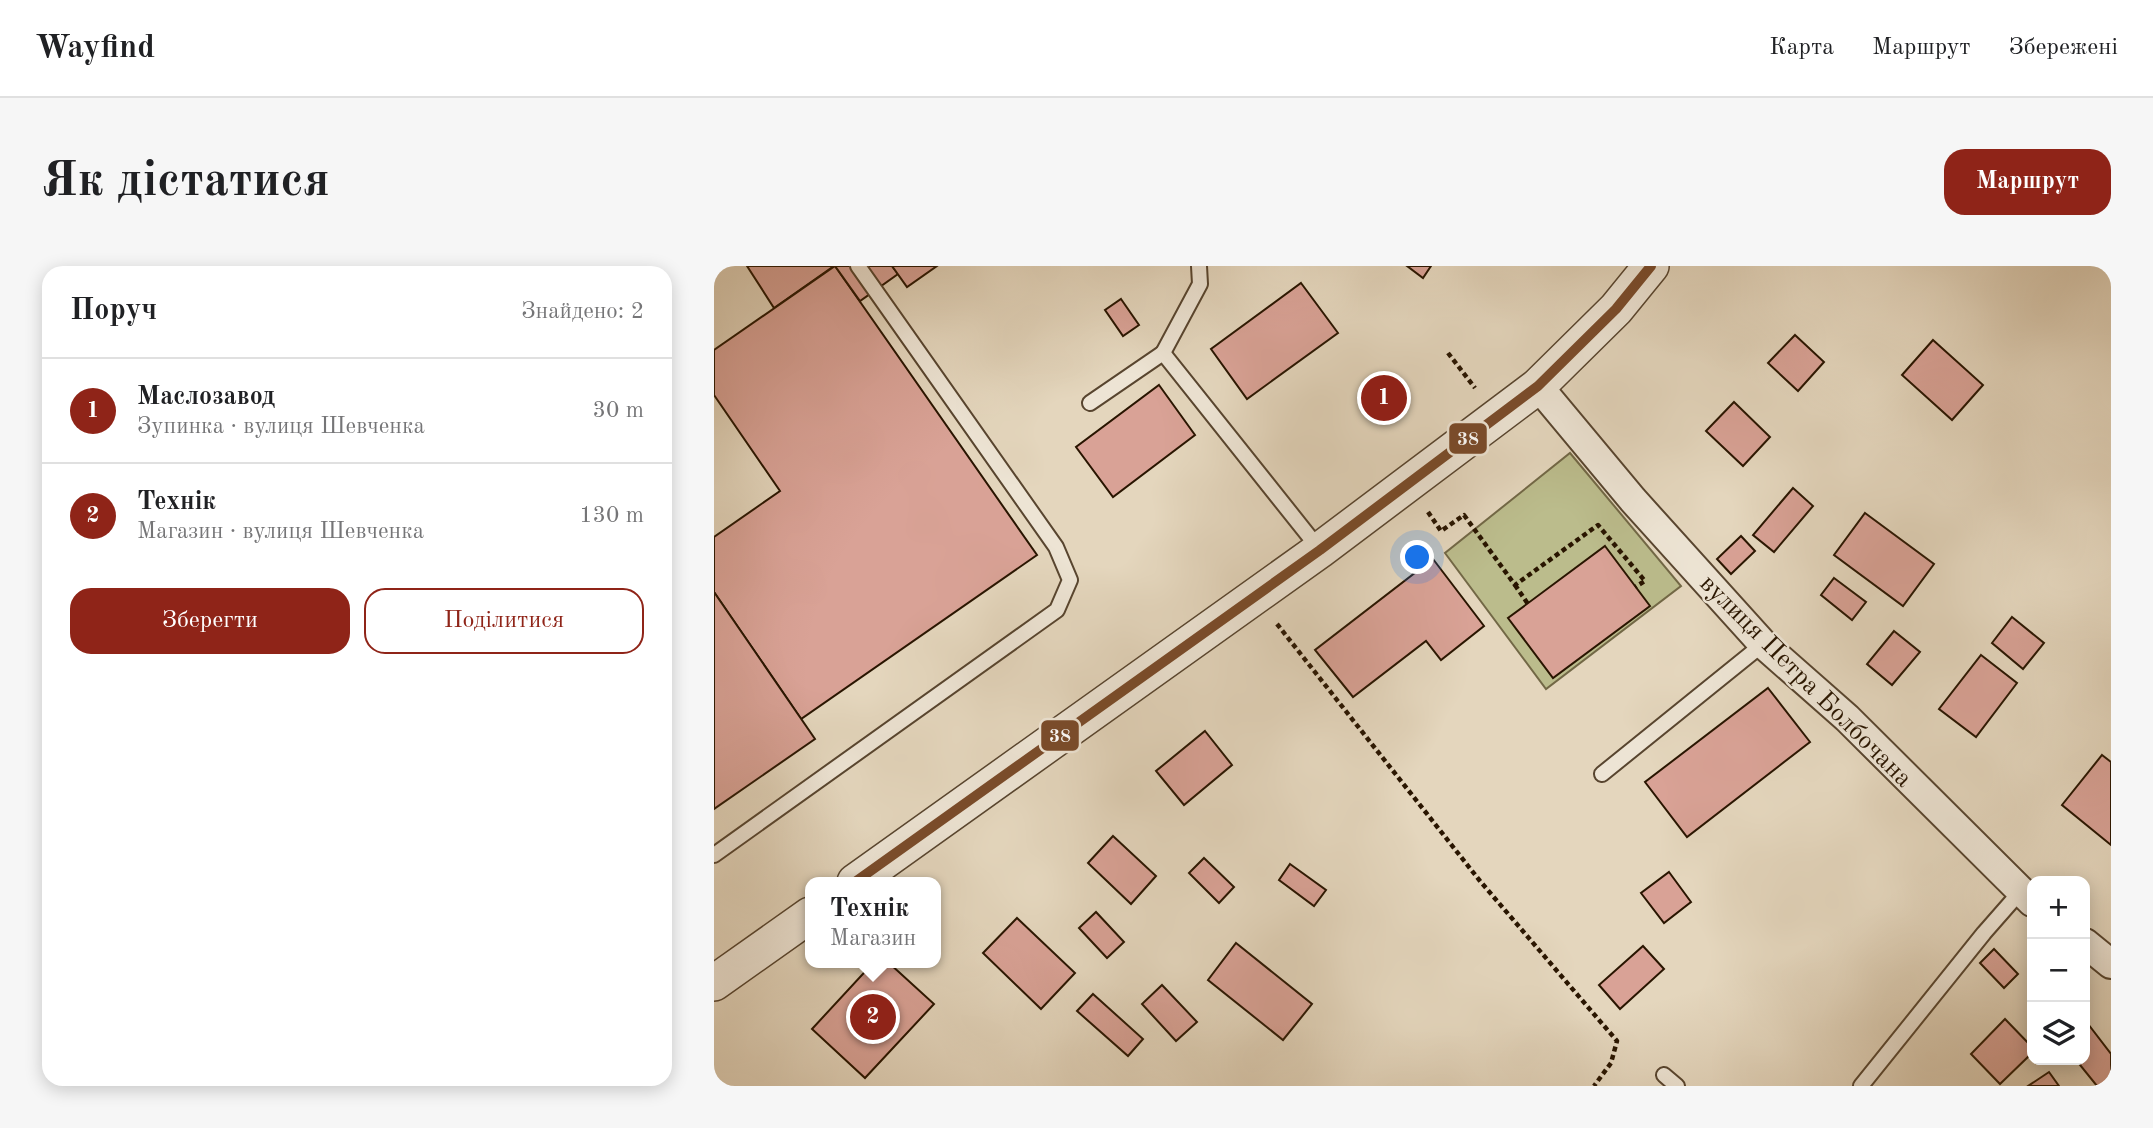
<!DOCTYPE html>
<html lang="uk">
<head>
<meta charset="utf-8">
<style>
  body { margin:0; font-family:"Old Standard TT",serif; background:#f6f6f6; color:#202124 }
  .controls { position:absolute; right:21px; bottom:21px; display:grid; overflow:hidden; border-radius:14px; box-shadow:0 4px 18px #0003 }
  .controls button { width:63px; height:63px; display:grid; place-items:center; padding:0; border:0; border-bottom:2px solid #e0e0e0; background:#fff; color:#202124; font:35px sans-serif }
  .you { position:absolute; left:704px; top:292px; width:24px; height:24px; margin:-18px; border:5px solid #fff; border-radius:50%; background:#1a73e8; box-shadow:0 0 0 10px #1a73e833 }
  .badge { display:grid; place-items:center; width:46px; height:46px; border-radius:50%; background:#8f2418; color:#fff; font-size:23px; font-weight:700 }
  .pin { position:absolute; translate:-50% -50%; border:4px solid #fff; box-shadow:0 2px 7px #0006 }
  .popup { position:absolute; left:91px; top:611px; width:136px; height:91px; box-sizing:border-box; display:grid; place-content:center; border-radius:14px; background:#fff; filter:drop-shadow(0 2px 5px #0005); font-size:23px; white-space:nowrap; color:#757577 }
  .popup b { font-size:26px; color:#202124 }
  .popup::after { content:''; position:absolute; left:50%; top:100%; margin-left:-14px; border:14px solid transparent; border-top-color:#fff }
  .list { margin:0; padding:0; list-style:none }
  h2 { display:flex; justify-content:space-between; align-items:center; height:91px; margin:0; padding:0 28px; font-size:30px }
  h2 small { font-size:23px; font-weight:400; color:#757577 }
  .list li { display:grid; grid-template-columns:46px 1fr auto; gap:21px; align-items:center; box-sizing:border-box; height:105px; padding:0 28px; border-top:2px solid #e0e0e0 }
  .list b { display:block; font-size:26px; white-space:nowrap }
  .list p { margin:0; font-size:23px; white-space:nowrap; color:#757577 }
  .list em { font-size:23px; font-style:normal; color:#757577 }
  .actions { display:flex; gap:14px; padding:21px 28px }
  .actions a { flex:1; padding:16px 0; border:2px solid #8f2418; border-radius:21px; text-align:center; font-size:24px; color:#8f2418 }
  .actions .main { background:#8f2418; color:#fff }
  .icon { flex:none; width:38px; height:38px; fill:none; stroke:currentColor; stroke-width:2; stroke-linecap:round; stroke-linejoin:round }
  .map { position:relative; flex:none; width:1397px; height:820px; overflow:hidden; border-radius:21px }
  header { display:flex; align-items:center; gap:42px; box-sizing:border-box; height:98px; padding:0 35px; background:#fff; border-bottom:2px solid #e0e0e0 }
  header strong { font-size:33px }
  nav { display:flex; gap:38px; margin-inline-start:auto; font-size:24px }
  .intro { display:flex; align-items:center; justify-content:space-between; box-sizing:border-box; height:168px; padding:0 42px }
  h1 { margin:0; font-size:49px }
  .button { padding:18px 32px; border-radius:21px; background:#8f2418; color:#fff; font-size:24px; font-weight:700 }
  main { display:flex; gap:42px; padding:0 42px }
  aside { flex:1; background:#fff; border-radius:21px; box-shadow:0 4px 18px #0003 }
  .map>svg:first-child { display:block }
  .green { fill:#bbbc8c; stroke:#726846; stroke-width:2 }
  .building { fill:#d9a296; stroke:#291500; stroke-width:2 }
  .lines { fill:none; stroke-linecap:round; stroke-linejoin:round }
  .service-casing { stroke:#58452f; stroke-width:18 }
  .minor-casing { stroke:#58452f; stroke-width:32 }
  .tertiary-casing { stroke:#58452f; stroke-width:38 }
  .path { stroke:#291500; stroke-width:4.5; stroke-dasharray:5 3.5; stroke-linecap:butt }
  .service { stroke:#ede4d4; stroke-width:14 }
  .minor { stroke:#ede4d4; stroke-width:28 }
  .tertiary { stroke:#ede4d4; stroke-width:35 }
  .bus-1-casing { stroke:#ede4d4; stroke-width:16 }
  .bus-1 { stroke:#7a4b2a; stroke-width:10 }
  .labels { text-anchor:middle; stroke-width:5; stroke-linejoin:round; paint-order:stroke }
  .street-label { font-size:26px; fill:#291500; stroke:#ede4d4 }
  .line-badge { stroke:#ede4d4; stroke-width:2.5 }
  .badge-label { font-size:19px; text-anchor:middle; font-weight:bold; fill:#fff }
</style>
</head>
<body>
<header>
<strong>Wayfind</strong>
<nav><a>Карта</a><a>Маршрут</a><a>Збережені</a></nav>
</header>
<div class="intro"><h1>Як дістатися</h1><a class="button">Маршрут</a></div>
<main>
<aside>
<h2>Поруч<small>Знайдено: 2</small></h2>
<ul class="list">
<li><span class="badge">1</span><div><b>Маслозавод</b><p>Зупинка · вулиця Шевченка</p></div><em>30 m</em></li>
<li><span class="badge">2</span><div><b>Технік</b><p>Магазин · вулиця Шевченка</p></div><em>130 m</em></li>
</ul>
<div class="actions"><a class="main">Зберегти</a><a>Поділитися</a></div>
</aside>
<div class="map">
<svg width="1397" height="820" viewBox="0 0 1397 820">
  <rect width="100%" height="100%" fill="#e4d6bd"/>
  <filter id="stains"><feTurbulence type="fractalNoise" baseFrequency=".00286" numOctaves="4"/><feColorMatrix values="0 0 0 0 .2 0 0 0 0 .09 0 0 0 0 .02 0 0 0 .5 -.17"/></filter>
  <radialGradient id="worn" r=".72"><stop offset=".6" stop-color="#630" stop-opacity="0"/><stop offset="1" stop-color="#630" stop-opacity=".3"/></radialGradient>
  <polygon class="green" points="856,187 967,320 832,423 731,287"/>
  <g class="building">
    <polygon points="33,0 120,0 60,42"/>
    <polygon points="121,0 323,289 87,453 0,326 0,271 66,225 0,129 0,84"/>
    <polygon points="121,0 178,0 184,8 146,35"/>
    <polygon points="178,0 223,0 193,21"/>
    <polygon points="693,0 717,0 709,12"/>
    <polygon points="587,17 624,67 533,133 497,83"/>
    <polygon points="407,33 425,59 409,70 391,44"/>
    <polygon points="1081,69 1110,96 1084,125 1054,97"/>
    <polygon points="1219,74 1269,119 1238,154 1188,109"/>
    <polygon points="445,119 481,169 399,231 362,181"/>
    <polygon points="1020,136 1056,171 1029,200 992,165"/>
    <polygon points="1079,222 1099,240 1060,286 1039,269"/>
    <polygon points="1151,247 1220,298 1189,340 1120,289"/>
    <polygon points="1027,270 1041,285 1017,308 1003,293"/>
    <polygon points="891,280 936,340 839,412 794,352"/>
    <polygon points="719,293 770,360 727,394 712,375 639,431 601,384"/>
    <polygon points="1120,312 1152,336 1138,354 1107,329"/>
    <polygon points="0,326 101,473 0,543"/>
    <polygon points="1298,351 1330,377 1309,403 1278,377"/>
    <polygon points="1180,365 1206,386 1178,419 1153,398"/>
    <polygon points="1267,389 1303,417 1262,471 1225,443"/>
    <polygon points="1054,422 1096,476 973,571 931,516"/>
    <polygon points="491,465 518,499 470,539 442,505"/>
    <polygon points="1388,489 1397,496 1397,579 1348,539"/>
    <polygon points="399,570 442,610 417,638 374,597"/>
    <polygon points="490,592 520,621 505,637 475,607"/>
    <polygon points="576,598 612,624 600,640 565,614"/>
    <polygon points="955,606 977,636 950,657 927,627"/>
    <polygon points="382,646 410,676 393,692 365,662"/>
    <polygon points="303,652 361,707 327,743 269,687"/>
    <polygon points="522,677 598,738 569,774 494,714"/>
    <polygon points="929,680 950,703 906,743 885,719"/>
    <polygon points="1280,683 1304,708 1290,722 1266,697"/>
    <polygon points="159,697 175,697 220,738 151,812 98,763"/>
    <polygon points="448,719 483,756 462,775 428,738"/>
    <polygon points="379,728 429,773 414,790 363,745"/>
    <polygon points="1291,753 1318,781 1318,787 1286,818 1257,788"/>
    <polygon points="1371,754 1397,788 1397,812 1388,820 1383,820 1362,794 1371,794"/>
    <polygon points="1335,806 1345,820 1314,820"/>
  </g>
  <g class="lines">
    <g class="service-casing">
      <g id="service">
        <polyline points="449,87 486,18 485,0"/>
        <polyline points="376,137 449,87 606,284"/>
        <polyline points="888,508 1049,378"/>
        <polyline points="0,589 343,344 356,314 342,281 144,0"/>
        <polyline points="950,809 963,820"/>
        <polyline points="1147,820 1270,667 1306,626"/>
      </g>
    </g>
    <g class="minor-casing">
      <g id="minor">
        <polyline points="824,120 919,234 1049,378 1133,452 1318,636"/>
        <polyline points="1371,677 1397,698"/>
      </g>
    </g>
    <g class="tertiary-casing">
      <g id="tertiary">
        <polyline points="141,616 606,284 824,120 902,43 937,0"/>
        <polyline points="0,717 96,649"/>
      </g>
    </g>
    <g class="path">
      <polyline points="734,87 761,122"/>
      <polyline points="714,246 727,265 750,249 801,319 884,259 931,315 921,321"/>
      <polyline points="801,319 814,338"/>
      <polyline points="563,358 766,615 903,775 897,797 880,820"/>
    </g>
    <use href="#service" class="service"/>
    <use href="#minor" class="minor"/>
    <use href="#tertiary" class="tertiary"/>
    <g class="bus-1-casing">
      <polyline id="bus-1" points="141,616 606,284 824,120 902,43 937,0"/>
    </g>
    <use href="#bus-1" class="bus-1"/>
  </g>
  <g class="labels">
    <g class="street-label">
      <text transform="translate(1093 414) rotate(45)" y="9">вулиця Петра Болбочана</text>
    </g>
  </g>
  <g class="line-badge">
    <rect x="734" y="156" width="40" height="33" rx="7" fill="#7a4b2a"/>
    <rect x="326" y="453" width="40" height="33" rx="7" fill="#7a4b2a"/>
  </g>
  <g class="badge-label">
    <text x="754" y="179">38</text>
    <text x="346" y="476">38</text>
  </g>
  <rect width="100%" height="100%" filter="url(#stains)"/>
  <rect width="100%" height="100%" fill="url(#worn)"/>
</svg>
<div class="controls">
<button>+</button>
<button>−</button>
<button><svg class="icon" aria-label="layers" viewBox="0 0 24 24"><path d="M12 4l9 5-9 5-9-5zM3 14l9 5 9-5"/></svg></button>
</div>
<div class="you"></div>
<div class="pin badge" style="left:670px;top:132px">1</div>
<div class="pin badge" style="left:159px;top:751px">2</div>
<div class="popup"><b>Технік</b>Магазин</div>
</div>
</main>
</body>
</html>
